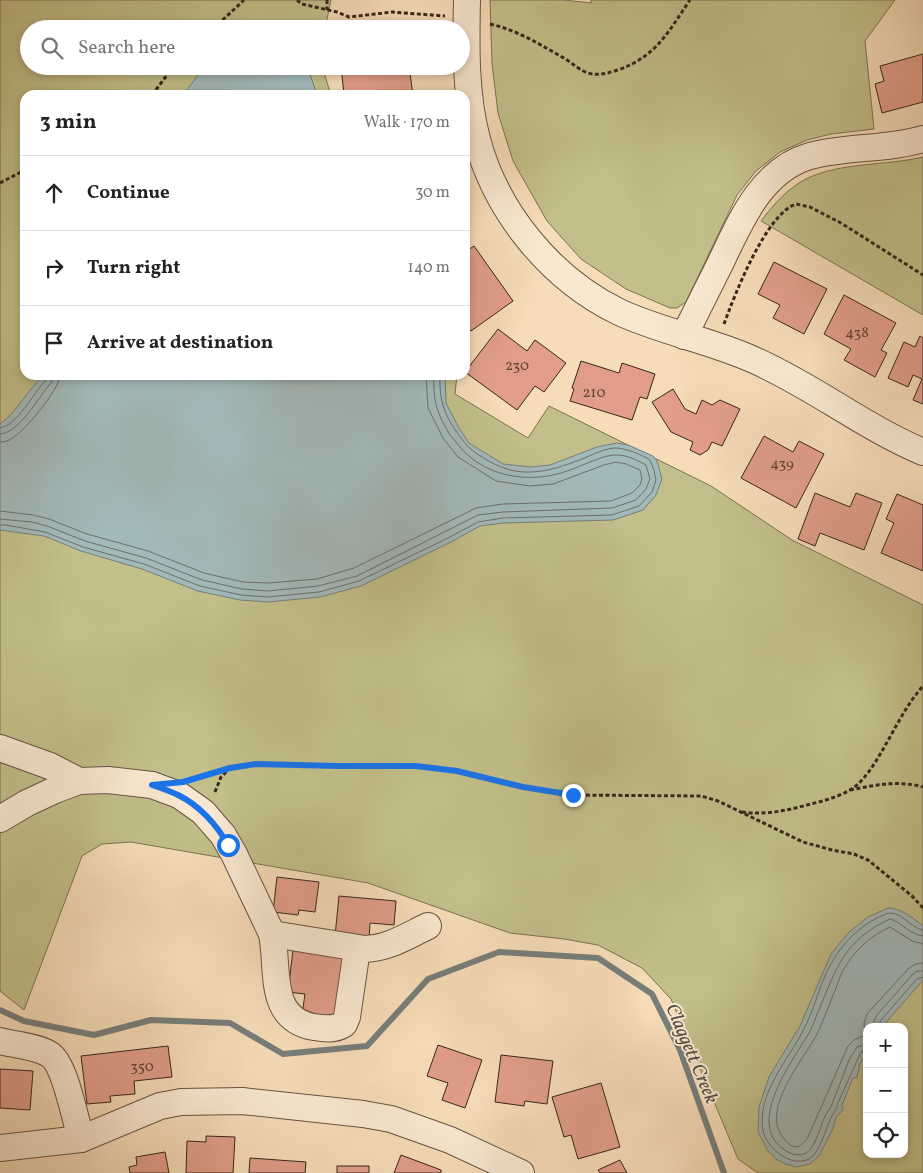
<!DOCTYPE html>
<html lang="en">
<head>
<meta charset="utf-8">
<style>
  body { margin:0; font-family:Vollkorn,serif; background:#f6f6f6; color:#222 }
  .controls { position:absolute; right:15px; bottom:15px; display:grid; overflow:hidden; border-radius:10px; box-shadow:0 2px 8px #0003 }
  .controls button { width:45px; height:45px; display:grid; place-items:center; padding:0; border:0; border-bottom:1px solid #e0e0e0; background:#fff; color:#222; font:25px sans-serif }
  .stop { position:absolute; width:15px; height:15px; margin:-11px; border:4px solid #1a73e8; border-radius:50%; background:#fff }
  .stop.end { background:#1a73e8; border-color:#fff; box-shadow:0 1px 5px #0008 }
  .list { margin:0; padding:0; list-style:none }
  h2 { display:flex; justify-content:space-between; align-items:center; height:65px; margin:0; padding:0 20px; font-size:21px }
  h2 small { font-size:16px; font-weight:400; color:#767676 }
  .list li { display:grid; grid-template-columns:32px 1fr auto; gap:15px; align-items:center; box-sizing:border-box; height:75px; padding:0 20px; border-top:1px solid #e0e0e0 }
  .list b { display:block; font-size:19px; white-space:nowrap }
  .list em { font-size:16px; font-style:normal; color:#767676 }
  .icon { flex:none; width:28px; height:28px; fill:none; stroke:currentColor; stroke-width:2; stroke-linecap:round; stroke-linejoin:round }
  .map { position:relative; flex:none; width:923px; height:1173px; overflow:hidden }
  .search { position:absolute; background:#fff; box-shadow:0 2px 8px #0003; left:20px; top:20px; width:450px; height:55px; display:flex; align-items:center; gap:12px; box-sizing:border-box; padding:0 18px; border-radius:28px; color:#767676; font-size:19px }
  .panel { position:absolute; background:#fff; box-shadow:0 2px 8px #0003; left:20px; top:90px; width:450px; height:290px; border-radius:15px }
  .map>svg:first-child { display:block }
  .green { fill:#c2bf8a; stroke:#7c7252; fill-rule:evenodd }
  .water { fill:#a2b9ba; stroke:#777e7a }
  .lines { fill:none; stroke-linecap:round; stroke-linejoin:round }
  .shore { stroke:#6c706a; stroke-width:1 }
  .stream { stroke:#777e7a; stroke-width:6 }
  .building { fill:#e19d89; stroke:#37261a }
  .minor-casing { stroke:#675442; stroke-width:28 }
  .path { stroke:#37261a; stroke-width:3; stroke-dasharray:4 2.5; stroke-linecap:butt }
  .minor { stroke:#f9e8d1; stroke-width:26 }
  .route { stroke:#1a73e8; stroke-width:6 }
  .labels { text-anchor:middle; stroke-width:4; stroke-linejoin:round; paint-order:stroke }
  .number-label { font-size:15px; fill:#624436 }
  .water-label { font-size:19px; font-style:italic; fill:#524b42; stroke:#f9e8d1 }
</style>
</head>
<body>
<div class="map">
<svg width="923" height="1173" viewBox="0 0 923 1173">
  <rect width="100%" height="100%" fill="#f6dcb8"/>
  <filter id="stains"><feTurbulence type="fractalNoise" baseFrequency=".004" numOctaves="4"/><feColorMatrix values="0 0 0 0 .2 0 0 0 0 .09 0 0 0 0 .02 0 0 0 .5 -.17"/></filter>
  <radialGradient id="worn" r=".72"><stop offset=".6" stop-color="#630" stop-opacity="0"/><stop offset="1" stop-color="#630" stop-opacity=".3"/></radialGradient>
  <g class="green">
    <path d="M0 0H331L325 29H29V66H322L331 95H25V375H457L455 394 528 438 549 406 711 486 792 540 923 605V1173H758L738 1159 671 999 642 968 598 945 564 939 510 933 368 883 131 842 102 844 82 856 24 1010 0 991ZM867 1027H904V1154H867Z"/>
    <polygon points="490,0 564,0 591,3 591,0 895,0 865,41 874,129 831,134 807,140 780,152 756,171 737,195 686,302 677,308 670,308 626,289 581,259 547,221 513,161 498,113 492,64"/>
    <path d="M923 157V315L761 221C774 204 787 189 806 179 840 162 886 166 923 157Z"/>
  </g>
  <g class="water">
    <polygon points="205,66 305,66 311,77 317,95 183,95"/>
    <path d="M44 375H445L446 403 459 428 469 443 503 464 531 467 550 465 597 447 617 443 628 445 653 456 657 461 662 479 656 495 643 510 613 520 503 523 480 526 451 542 361 586 320 597 268 602 240 600 198 591 142 569 81 551 44 536 0 530V424C18 411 27 390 44 375Z"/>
    <path d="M888 908C901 908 913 918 923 926V980L882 1027H867V1051L860 1064 857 1077 853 1078 842 1105 843 1110 836 1117 833 1129 819 1156 810 1164 797 1167 785 1164 776 1159 768 1151 758 1132 759 1107 769 1077 800 1026 831 954 849 932 868 917Z"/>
  </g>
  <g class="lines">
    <g class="shore">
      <path d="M0 428C17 426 34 392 46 380L47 375"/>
      <path d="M0 434C20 433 38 397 51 383L53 375"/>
      <path d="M0 442C4 442 8 441 11 439 25 431 60 389 60 375"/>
      <polyline points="0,511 33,515 49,519 87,534 148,551 204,573 243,582 268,583 317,579 354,568 476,508 503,504 611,501 632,493 640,485 642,479 640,470 626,464 616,462 604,465 553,484 530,486 496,481 458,457 443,438 428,408 426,375"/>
      <path d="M0 519 32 522 47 526 85 541 146 558 202 580 242 589 268 591 318 586 357 576 478 515 503 512 612 508 636 500 646 489 650 479 646 465C637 460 627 455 617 455 605 454 582 466 570 470 531 485 482 478 456 442 454 439 451 437 449 433 436 412 433 399 434 375"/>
      <path d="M0 525H6L45 532 83 547 144 564 200 586 241 595 268 597 319 592 359 581 448 538 478 522 503 518 612 515 639 506 652 492 656 480 654 470 650 460C640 454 630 450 618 448 607 447 592 455 582 459 548 472 520 480 487 460 474 452 470 450 461 438 445 416 439 403 440 375"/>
      <path d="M923 944 912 941 890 927C873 935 858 947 847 964 840 973 838 985 833 995 828 1008 823 1022 817 1034 803 1061 758 1111 785 1140 795 1151 801 1148 808 1137L848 1046 854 1040 865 1035 864 1023 867 1014 909 968 916 964 923 963"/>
      <polyline points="872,1027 876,1016 912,975 917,971 923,971"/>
      <polyline points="878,1027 881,1020 917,979 923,977"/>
      <path d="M867 1044 857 1047 849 1060 831 1107C820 1118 819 1145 806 1153 800 1156 793 1155 788 1152 742 1127 792 1062 809 1033 813 1026 815 1019 818 1012 836 969 844 940 890 919 902 922 910 935 923 936"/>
      <path d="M867 1050 861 1052 838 1103C837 1110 834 1111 832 1116 826 1127 820 1153 809 1159 790 1168 767 1148 763 1131 756 1093 790 1058 805 1027 816 1005 821 978 835 957 847 938 865 922 886 914 900 909 910 928 923 930"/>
    </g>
    <polyline class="stream" points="0,1010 24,1021 94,1035 151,1020 230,1023 283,1054 367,1046 428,979 499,952 598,958 652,994 680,1050 724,1173"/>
  </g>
  <g class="building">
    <polygon points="923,54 923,102 882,113 875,84 884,81 880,66"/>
    <polygon points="341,66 409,66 413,95 344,95"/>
    <polygon points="474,246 513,301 471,331 465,323 465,252"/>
    <polygon points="774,262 827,289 804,334 773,318 780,305 758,294"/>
    <polygon points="844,295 896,323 881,350 887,353 875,377 844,360 851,349 824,334"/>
    <polygon points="498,329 527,351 535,340 566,363 544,392 535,386 517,410 465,372"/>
    <polygon points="920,336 923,338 923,404 913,400 922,379 913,375 908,387 888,378 904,342 915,347"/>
    <polygon points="581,361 619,373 622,363 655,374 647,399 640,397 632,420 570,401 574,389 572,388"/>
    <polygon points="673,389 685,409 696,414 702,400 712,405 720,400 740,409 722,446 712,442 708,450 700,455 690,450 693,442 671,432 652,402"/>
    <polygon points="764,436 793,452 799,441 824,454 796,508 741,478"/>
    <polygon points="815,493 850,507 856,493 882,503 864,550 820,533 815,546 798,539"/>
    <polygon points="897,494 923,505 923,571 881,553 894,523 886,519"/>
    <polygon points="277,877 319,882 315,912 299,910 298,915 273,912"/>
    <polygon points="339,896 396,901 394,925 370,923 369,939 335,936"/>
    <polygon points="293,950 350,957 341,1020 302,1015 305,994 288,992"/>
    <polygon points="438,1045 482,1060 465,1108 442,1100 448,1083 427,1076"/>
    <polygon points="168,1046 172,1077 134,1081 135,1094 110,1096 111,1102 87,1104 81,1056"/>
    <polygon points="501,1055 553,1061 547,1104 525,1101 524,1106 495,1102"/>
    <polygon points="0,1069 33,1071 30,1110 0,1108"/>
    <polygon points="601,1083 620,1147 578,1159 571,1135 564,1137 552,1097"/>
    <polygon points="206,1136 235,1137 233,1173 186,1173 187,1141 206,1142"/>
    <polygon points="165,1152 169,1173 130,1173 129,1167 137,1165 136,1157"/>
    <polygon points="401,1155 441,1170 441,1173 394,1173"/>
    <polygon points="250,1158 306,1162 305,1173 249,1173"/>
    <polygon points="620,1160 627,1173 600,1173 598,1170"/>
    <rect x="337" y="1166" width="32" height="7"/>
  </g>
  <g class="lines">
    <g class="minor-casing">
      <g id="minor">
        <path d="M467 0C466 46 465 94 477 139 496 212 551 279 619 312 662 332 710 340 754 360 813 386 864 427 923 452"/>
        <path d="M684 336C696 312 708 288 720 264 740 222 761 170 810 156 847 146 886 150 923 139"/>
        <polyline points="0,748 50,766 79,781"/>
        <path d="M0 819 27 803 55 790 79 781 108 780 152 785 179 795 203 812 223 835 234 854 272 934C279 969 267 1019 314 1027 325 1029 335 1030 344 1024L347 1017 357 949"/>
        <path d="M272 934 365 949C389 948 407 936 428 926"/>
        <path d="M0 1041C15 1045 35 1046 49 1054 65 1063 75 1119 81 1139"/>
        <polyline points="0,1148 81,1139 160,1106 181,1102 242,1101 363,1114 391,1119 450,1140 521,1173"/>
      </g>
    </g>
    <g class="path">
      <polyline points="297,0 302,4 337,12 349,17 392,12 445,16"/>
      <polyline points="327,0 327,10"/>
      <path d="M490 24C517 30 539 44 562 57 571 62 579 70 588 73 599 76 608 73 618 70 657 56 668 32 690 0"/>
      <polyline points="213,29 244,0"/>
      <polyline points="152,95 174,66"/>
      <polyline points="0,183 25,170"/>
      <path d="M724 324C735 294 766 214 796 204L810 207 841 223 923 275"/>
      <polyline points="194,778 230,768 256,764 338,766 416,766 457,771 523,787 573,795 701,796 718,801 803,842 832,850 854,854 868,860 912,896 923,908"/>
      <path d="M850 790C875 785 898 780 923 787"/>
      <polyline points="215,792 221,777 230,768"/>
      <path d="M742 812C765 815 785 811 807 805 823 801 844 796 857 785 867 776 875 763 882 751 895 729 906 705 923 686"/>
    </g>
    <use href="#minor" class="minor"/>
  </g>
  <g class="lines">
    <path class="route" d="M228 845C217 825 199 805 178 795 170 791 161 788 152 785L183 782 230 768 256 764 338 766H416L457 771 523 787 573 795"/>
  </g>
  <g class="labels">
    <g class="number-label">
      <text x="857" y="337">438</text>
      <text x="517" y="370">230</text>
      <text x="594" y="397">210</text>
      <text x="782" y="468">439</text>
      <text x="142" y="1071">350</text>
    </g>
    <g class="water-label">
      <text transform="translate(693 1053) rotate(67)" y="7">Claggett Creek</text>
    </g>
  </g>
  <rect width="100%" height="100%" filter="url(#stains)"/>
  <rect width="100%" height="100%" fill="url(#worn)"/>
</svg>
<div class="controls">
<button>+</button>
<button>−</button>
<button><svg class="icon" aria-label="locate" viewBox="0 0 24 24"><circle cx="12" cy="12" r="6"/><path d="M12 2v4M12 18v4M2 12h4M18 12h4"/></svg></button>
</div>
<div class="stop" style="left:228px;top:845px"></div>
<div class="stop end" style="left:573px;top:795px"></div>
<div class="search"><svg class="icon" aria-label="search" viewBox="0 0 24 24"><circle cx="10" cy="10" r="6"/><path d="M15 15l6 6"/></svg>Search here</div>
<section class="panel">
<h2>3 min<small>Walk · 170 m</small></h2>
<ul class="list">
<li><svg class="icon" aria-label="ahead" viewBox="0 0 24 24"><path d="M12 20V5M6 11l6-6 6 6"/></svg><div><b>Continue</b></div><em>30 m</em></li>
<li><svg class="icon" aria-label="right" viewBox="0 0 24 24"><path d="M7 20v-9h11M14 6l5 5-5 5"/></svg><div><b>Turn right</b></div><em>140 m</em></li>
<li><svg class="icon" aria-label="arrive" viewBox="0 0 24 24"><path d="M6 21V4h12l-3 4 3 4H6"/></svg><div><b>Arrive at destination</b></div></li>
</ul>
</section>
</div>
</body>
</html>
